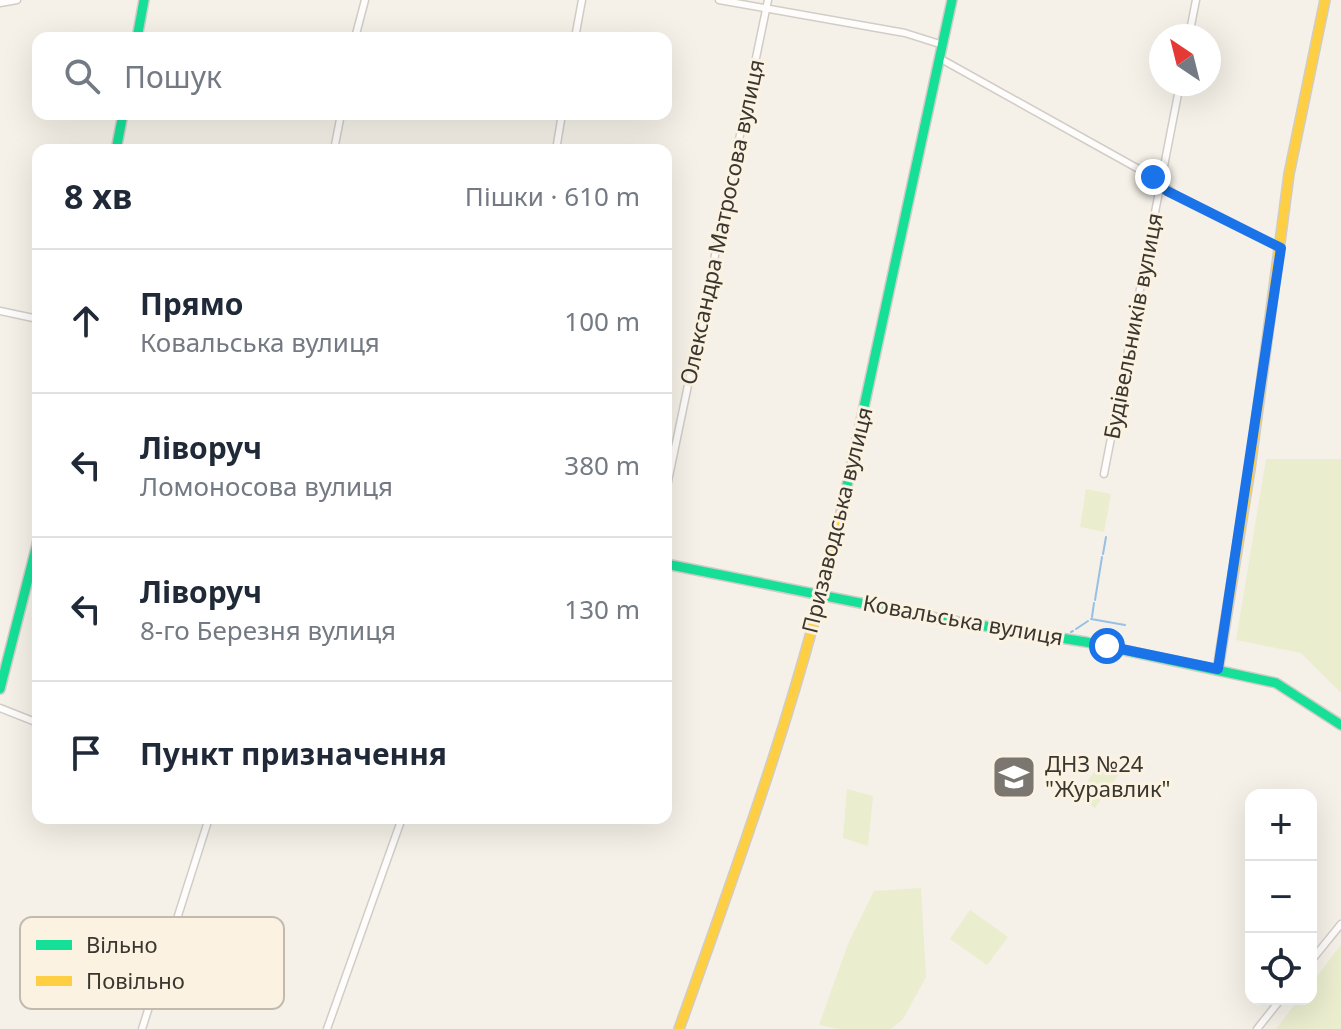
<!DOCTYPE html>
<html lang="uk">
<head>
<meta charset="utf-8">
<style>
  body { margin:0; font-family:"Noto Sans",sans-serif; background:#f2f2f3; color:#1f2937 }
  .controls { position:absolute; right:24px; bottom:24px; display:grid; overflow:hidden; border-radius:16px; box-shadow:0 8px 32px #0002 }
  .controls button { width:72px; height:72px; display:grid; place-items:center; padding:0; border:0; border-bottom:2px solid #e0e1e3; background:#fff; color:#1f2937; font:40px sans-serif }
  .compass { position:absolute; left:1149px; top:24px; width:72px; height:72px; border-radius:50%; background:#fff; box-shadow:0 8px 32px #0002; rotate:325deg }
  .stop { position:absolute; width:24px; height:24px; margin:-18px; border:6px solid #1a73e8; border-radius:50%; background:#fff }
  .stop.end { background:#1a73e8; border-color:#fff; box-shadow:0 2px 8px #0008 }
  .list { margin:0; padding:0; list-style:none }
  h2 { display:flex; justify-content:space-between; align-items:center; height:104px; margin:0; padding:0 32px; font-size:34px }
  h2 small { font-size:26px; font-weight:400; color:#747a83 }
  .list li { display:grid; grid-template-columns:52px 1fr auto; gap:24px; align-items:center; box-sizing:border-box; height:144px; padding:0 32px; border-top:2px solid #e0e1e3 }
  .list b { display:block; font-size:30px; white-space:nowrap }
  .list p { margin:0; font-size:26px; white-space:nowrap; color:#747a83 }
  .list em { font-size:26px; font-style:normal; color:#747a83 }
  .icon { flex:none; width:44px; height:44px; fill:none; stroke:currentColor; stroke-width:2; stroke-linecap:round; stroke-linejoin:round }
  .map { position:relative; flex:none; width:1341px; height:1029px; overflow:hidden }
  .search { position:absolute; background:#fff; box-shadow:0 8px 32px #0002; left:32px; top:32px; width:640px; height:88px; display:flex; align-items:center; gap:20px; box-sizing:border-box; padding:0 28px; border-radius:16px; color:#747a83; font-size:30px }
  .panel { position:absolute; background:#fff; box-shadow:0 8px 32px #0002; left:32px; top:144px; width:640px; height:680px; border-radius:16px }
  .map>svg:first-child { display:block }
  .green { fill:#eaedce }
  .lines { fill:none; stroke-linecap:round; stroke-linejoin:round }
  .stream { stroke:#97c0e4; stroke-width:2 }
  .street-casing { stroke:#d1cdc6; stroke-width:9 }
  .fast-casing { stroke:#d1cdc6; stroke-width:12 }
  .slow-casing { stroke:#d1cdc6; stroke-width:12 }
  .street { stroke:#fefdfc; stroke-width:6 }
  .fast { stroke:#16e098; stroke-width:9 }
  .slow { stroke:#ffcf43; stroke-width:9 }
  .route { stroke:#1a73e8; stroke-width:10 }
  .labels { text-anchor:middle; stroke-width:6; stroke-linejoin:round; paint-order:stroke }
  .street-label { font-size:22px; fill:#3a3630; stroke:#fbf2e2 }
  .poi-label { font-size:22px; fill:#3a3630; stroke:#fbf2e2; text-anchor:start }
  .key { fill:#fbf2e2; stroke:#c1baad; stroke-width:2 }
  .key-label { font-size:22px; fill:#3a3630 }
</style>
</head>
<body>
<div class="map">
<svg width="1341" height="1029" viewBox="0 0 1341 1029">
  <rect width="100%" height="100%" fill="#f5f1e8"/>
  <g class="green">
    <polygon points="1266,459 1341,459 1341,693 1301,653 1236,640"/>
    <polygon points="1086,489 1111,494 1104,532 1080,527"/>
    <polygon points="1104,758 1121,771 1095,808 1077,796"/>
    <polygon points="847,789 873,796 868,846 843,838"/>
    <polygon points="921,888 926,977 903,1019 891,1029 838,1029 819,1025 848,944 874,891"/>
    <polygon points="970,910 1008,937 987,965 950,939"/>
    <polygon points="1341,945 1341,1029 1276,1029 1299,999 1311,999 1311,984"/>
  </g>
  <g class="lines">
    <g class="stream">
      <polyline points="1103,554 1106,537"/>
      <polyline points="1095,600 1102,557"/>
      <polyline points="1092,617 1094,603"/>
      <polyline points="1091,619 1125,625"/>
      <polyline points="1076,629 1088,621"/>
      <polyline points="1071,632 1073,631"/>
    </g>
    <g class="street-casing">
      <g id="street">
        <polyline points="719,0 905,33 943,45"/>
        <polyline points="0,3 17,0"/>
        <polyline points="1189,36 1196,0"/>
        <polyline points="355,38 365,0"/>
        <polyline points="575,38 582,0"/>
        <polyline points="941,59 1153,177 1174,194 1279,247"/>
        <polyline points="334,150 341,114"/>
        <polyline points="556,150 562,114"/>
        <polyline points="0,311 38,319"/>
        <polyline points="1104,474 1180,84"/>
        <polyline points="666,491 768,0"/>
        <polyline points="0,708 38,723"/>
        <polyline points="1311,961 1341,924"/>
        <polyline points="142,1029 209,818"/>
        <polyline points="327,1029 402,818"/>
        <polyline points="1257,1029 1281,999"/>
      </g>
    </g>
    <g class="fast-casing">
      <g id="fast">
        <polyline points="137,38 144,0"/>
        <polyline points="116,150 123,114"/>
        <polyline points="843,504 952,0"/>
        <polyline points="666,564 940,619 1086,642 1276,683 1341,725"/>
        <polyline points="0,689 38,540"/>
      </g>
    </g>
    <g class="slow-casing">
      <g id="slow">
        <polyline points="1218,669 1250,469 1289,174 1325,0"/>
        <path d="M679 1029C741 856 804 684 843 504"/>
      </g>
    </g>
    <use href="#street" class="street"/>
    <use href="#fast" class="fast"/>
    <use href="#slow" class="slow"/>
  </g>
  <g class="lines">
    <polyline class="route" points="1107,646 1218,669 1281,248 1167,191 1153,177"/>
  </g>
  <defs>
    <g id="school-square" transform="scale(2.3)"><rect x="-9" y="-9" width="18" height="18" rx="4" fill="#7b7770" stroke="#fbf2e2"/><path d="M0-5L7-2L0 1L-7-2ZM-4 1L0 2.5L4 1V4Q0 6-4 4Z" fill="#fff"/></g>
  </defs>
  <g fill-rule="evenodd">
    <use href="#school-square" x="1014" y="777"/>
  </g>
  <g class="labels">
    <g class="street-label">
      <text transform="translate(722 222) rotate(-78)" y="8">Олександра Матросова вулиця</text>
      <text transform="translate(1133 326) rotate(-79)" y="8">Будівельників вулиця</text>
      <text transform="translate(837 520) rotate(-76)" y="8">Призаводська вулиця</text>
      <text transform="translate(963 620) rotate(10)" y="8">Ковальська вулиця</text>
    </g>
    <g class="poi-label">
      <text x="1045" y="772">ДНЗ №24<tspan x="1045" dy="25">"Журавлик"</tspan></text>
    </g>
  </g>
  <rect x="20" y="917" width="264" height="92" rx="12" class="key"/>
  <rect x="36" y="940" width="36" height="10" fill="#16e098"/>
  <rect x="36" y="976" width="36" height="10" fill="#ffcf43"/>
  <g class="key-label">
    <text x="86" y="953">Вільно</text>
    <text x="86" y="989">Повільно</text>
  </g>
</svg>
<div class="controls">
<button>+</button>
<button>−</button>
<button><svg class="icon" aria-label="locate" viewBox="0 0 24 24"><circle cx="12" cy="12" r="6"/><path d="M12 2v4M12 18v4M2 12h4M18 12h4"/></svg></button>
</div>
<svg class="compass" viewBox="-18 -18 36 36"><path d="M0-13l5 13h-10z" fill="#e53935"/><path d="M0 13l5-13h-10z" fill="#747a83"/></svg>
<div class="stop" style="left:1107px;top:646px"></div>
<div class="stop end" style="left:1153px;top:177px"></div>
<div class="search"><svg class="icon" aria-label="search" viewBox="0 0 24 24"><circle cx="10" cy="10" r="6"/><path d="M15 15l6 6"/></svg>Пошук</div>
<section class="panel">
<h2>8 хв<small>Пішки · 610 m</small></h2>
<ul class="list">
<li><svg class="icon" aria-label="ahead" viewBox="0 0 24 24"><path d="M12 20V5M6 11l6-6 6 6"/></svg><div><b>Прямо</b><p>Ковальська вулиця</p></div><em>100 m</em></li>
<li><svg class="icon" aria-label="left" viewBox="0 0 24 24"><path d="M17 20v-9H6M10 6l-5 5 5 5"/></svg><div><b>Ліворуч</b><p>Ломоносова вулиця</p></div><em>380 m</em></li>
<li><svg class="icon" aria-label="left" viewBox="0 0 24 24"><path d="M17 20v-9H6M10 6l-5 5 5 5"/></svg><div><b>Ліворуч</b><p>8-го Березня вулиця</p></div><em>130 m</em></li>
<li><svg class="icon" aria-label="arrive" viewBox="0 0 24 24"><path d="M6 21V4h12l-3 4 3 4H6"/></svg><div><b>Пункт призначення</b></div></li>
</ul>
</section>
</div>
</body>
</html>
